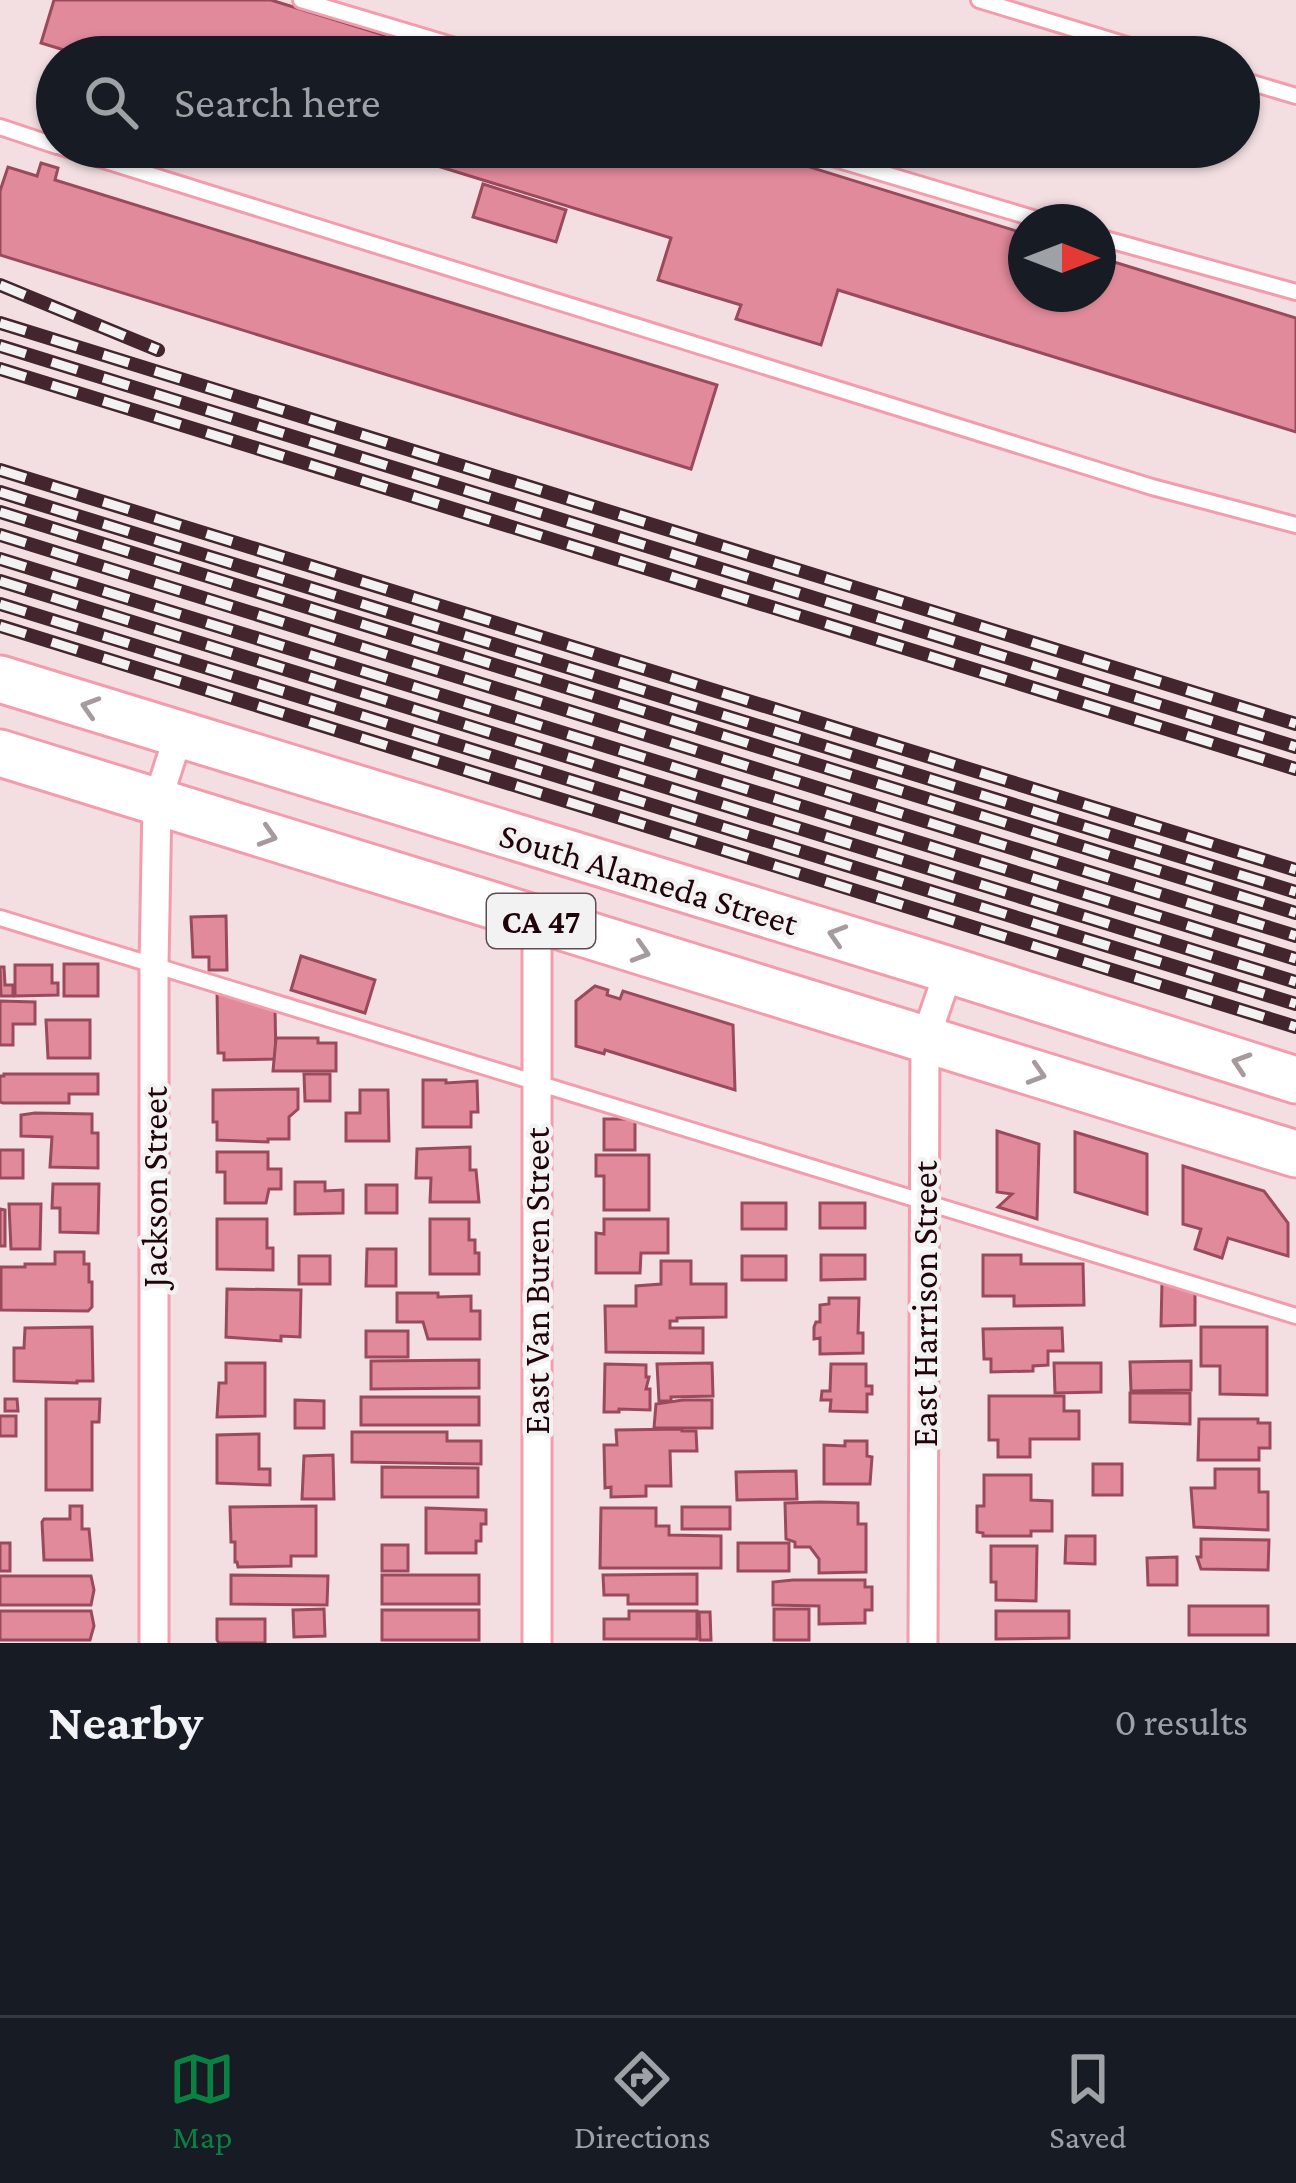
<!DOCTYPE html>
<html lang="en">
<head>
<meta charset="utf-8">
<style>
  body { margin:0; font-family:"Crimson Pro",serif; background:#242831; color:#f1f3f6 }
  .compass { position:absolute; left:1008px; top:204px; width:108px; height:108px; border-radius:50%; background:#171b24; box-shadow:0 3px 9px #0004; rotate:90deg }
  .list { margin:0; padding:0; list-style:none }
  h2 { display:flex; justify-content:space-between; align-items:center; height:156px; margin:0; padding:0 48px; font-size:51px }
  h2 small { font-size:39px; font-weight:400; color:#9ea1a6 }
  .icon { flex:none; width:66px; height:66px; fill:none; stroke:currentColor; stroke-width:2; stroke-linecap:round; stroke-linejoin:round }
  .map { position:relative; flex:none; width:1296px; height:1643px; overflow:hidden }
  .search { position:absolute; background:#171b24; box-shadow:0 3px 9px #0004; left:36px; right:36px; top:36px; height:132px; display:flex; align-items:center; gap:30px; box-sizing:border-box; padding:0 42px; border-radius:66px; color:#9ea1a6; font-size:45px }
  .sheet { height:372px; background:#171b24 }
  nav { display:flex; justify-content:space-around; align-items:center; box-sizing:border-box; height:168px; border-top:3px solid #363941; background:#171b24; font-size:33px; color:#9ea1a6 }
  nav a { display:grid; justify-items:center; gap:6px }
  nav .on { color:#0b8043 }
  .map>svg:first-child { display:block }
  .building { fill:#e18a9b; stroke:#9a4a5c; stroke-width:3 }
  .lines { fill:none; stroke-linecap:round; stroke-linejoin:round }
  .service-casing { stroke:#f49cac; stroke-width:20 }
  .minor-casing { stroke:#f49cac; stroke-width:33 }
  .primary-casing { stroke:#f49cac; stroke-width:51 }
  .service { stroke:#fff; stroke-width:14 }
  .minor { stroke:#fff; stroke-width:27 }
  .primary { stroke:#fff; stroke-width:45 }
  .rail-casing { stroke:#43262d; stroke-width:14 }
  .rail { stroke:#f2f2f2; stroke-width:9; stroke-dasharray:27; stroke-linecap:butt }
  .oneway { stroke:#a69a9d }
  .labels { text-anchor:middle; stroke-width:9; stroke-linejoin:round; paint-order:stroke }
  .shield { fill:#f2f2f2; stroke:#604b50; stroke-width:3 }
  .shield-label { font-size:33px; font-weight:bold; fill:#21030a }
  .street-label { font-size:36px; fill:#21030a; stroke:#f2f2f2 }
</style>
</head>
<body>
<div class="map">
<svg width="1296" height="1643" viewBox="0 0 1296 1643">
  <rect width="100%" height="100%" fill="#f3dfe2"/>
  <g class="building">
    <polygon points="54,0 271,0 455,57 87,57 41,43"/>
    <polygon points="376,147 745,147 1026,234 1026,294 1098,294 1098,257 1296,318 1296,432 838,290 821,345 736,319 741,305 658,280 671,238"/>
    <polygon points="41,163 58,168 55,180 717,385 691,469 0,255 0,191 8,167 37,176"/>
    <polygon points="483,184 566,210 556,242 473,217"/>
    <polygon points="226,916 227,970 209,970 209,957 193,957 191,917"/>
    <polygon points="301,956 375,980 365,1013 291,990"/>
    <rect x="64" y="964" width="34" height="32"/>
    <polygon points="15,965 52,965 52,983 58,983 58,995 15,996"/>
    <polygon points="0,967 4,967 5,985 13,985 13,996 1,996"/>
    <polygon points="595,986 608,990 607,995 620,999 623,991 733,1025 735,1090 605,1050 604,1054 576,1046 576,1001"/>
    <polygon points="217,990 275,1008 276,1059 224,1060 224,1053 218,1053"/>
    <polygon points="0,1001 35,1002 35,1024 13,1024 13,1045 0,1045"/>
    <polygon points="46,1020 90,1020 90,1058 48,1058"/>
    <polygon points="276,1038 318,1038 318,1043 336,1043 336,1071 273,1071"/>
    <polygon points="4,1074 98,1074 98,1094 69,1094 69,1103 3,1103 0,1102 0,1076 4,1076"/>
    <polygon points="304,1074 330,1074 330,1101 305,1101"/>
    <polygon points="423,1080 446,1080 446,1083 477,1081 478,1112 471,1112 471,1127 423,1127"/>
    <polygon points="298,1089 298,1109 289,1117 289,1139 268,1139 268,1142 217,1140 217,1122 213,1122 213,1090"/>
    <polygon points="360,1090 388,1090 389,1141 346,1141 346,1113 360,1113"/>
    <polygon points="35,1113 92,1114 92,1133 98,1133 98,1168 50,1167 52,1137 21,1136 21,1115"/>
    <rect x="604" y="1119" width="31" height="31"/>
    <polygon points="997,1131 1039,1144 1037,1219 998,1207 1012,1194 997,1192"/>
    <polygon points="1075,1132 1147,1154 1147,1214 1075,1192"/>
    <polygon points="470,1147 470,1170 476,1170 479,1202 430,1202 431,1178 416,1178 417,1149"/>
    <rect x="0" y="1150" width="23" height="28"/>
    <polygon points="217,1152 268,1152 268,1169 281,1169 281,1189 269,1189 266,1203 225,1203 225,1172 217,1172"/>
    <polygon points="596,1155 649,1155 649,1210 604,1210 604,1176 596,1176"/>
    <polygon points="1183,1166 1264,1191 1288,1223 1288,1256 1228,1238 1222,1258 1195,1249 1201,1229 1183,1224"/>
    <polygon points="295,1182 325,1182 325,1191 343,1190 343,1213 295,1214"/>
    <polygon points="53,1184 99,1184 98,1233 60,1232 60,1208 52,1208"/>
    <rect x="366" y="1185" width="31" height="28"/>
    <rect x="742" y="1203" width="44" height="26"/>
    <rect x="820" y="1203" width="45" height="25"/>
    <polygon points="9,1204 41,1204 40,1249 11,1249"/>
    <polygon points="0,1209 5,1210 5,1246 0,1246"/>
    <polygon points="217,1219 267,1219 267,1248 273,1248 273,1270 217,1269"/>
    <polygon points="430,1219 469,1219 469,1240 475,1240 475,1253 479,1253 479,1274 430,1274"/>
    <polygon points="604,1219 668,1219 668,1253 641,1253 640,1273 596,1273 596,1233 604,1234"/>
    <polygon points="367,1249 396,1249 396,1286 366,1286"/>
    <polygon points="55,1252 84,1252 84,1264 89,1264 89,1282 92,1282 92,1307 88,1311 1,1310 1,1267 25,1267 25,1264 55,1264"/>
    <polygon points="821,1255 865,1255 865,1279 821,1280"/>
    <polygon points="983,1255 1021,1255 1021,1264 1083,1264 1084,1305 1014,1306 1014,1296 983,1296"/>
    <rect x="299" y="1256" width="31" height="28"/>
    <rect x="742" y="1256" width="44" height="24"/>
    <polygon points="661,1261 691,1261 691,1284 726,1284 726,1317 677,1318 677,1321 670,1321 670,1328 703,1328 703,1353 606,1352 605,1306 636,1306 636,1286 661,1284"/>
    <polygon points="1162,1282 1195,1292 1195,1325 1161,1326"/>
    <polygon points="227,1289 301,1290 300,1337 281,1336 281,1341 226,1337"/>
    <polygon points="397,1293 438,1293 438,1297 471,1296 471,1311 480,1311 480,1339 428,1339 423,1322 397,1322"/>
    <polygon points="829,1298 859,1298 858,1333 863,1333 863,1353 820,1354 820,1338 814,1339 814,1327 816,1322 820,1322 820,1305 829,1304"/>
    <polygon points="92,1327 93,1381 77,1381 77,1383 14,1381 14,1348 24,1348 25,1328"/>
    <polygon points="1201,1327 1267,1327 1267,1395 1220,1394 1220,1366 1201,1366"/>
    <polygon points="1062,1328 1063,1351 1048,1351 1048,1365 1033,1366 1033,1371 991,1372 991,1359 984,1359 983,1329"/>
    <rect x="366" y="1331" width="42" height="26"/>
    <polygon points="479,1360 479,1388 371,1389 371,1361"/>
    <polygon points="1191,1361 1191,1390 1131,1391 1130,1362"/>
    <polygon points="226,1363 265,1363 265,1416 217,1417 219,1383 226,1383"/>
    <polygon points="712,1363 713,1396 671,1397 671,1401 659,1401 657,1364"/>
    <polygon points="1054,1363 1101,1363 1101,1392 1055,1393"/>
    <polygon points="605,1364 646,1365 646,1377 649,1377 646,1389 650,1389 650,1410 619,1409 619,1412 604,1412"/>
    <polygon points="831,1364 866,1364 866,1386 872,1386 872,1394 867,1394 867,1412 830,1411 831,1400 821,1400 822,1391 830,1391"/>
    <polygon points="1130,1393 1190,1393 1190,1424 1130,1422"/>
    <polygon points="989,1396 1064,1396 1064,1411 1079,1411 1079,1439 1030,1439 1030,1457 998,1457 998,1440 989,1440"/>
    <rect x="361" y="1397" width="118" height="28"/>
    <polygon points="5,1399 17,1399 18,1411 5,1411"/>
    <polygon points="46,1399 100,1399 99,1422 92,1422 92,1490 46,1490"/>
    <polygon points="295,1400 324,1401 324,1428 295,1428"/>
    <polygon points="683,1400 712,1400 712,1428 654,1428 656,1404"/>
    <rect x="0" y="1416" width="16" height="20"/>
    <polygon points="1199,1419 1258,1419 1258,1423 1270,1423 1270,1448 1259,1448 1259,1460 1198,1460"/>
    <polygon points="682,1429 682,1431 696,1431 697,1451 670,1451 671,1486 646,1486 646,1496 611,1497 611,1487 605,1488 604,1445 617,1445 616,1430"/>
    <polygon points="352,1432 447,1432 447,1441 481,1441 481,1464 352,1462"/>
    <polygon points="259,1434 259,1469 270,1469 270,1485 217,1483 217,1435"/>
    <polygon points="845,1441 867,1441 867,1456 872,1457 870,1484 824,1484 824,1445 845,1446"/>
    <polygon points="333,1455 334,1499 302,1499 304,1456"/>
    <rect x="1093" y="1464" width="29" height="31"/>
    <polygon points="382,1467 478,1468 478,1497 382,1497"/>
    <polygon points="1215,1469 1259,1469 1259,1492 1268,1492 1268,1530 1194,1527 1191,1488 1215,1488"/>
    <polygon points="796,1471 797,1499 737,1500 736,1472"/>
    <polygon points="984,1475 1031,1475 1031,1500 1052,1501 1052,1531 1031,1531 1031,1536 983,1536 983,1533 977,1532 977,1506 984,1506"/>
    <polygon points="820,1502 858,1503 858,1524 866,1524 866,1572 819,1573 819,1559 810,1547 795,1547 795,1542 786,1539 785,1503"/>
    <polygon points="70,1506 82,1506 82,1529 89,1529 92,1560 44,1560 42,1522 44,1519 70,1519"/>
    <polygon points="316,1506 316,1556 291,1556 291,1566 238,1567 237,1562 235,1562 235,1542 231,1542 230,1507"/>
    <rect x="682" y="1507" width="48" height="22"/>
    <polygon points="426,1508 486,1510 486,1524 481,1524 481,1541 476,1541 476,1553 426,1553"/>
    <polygon points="601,1508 656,1508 656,1526 669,1526 669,1535 721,1536 721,1568 600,1568"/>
    <polygon points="1066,1536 1095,1536 1095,1564 1065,1563"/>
    <polygon points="1201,1539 1269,1540 1268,1570 1201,1569 1197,1557 1201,1557"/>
    <rect x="0" y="1543" width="10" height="28"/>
    <rect x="738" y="1543" width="51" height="28"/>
    <rect x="382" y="1545" width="26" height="26"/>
    <polygon points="991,1546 1037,1546 1036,1601 996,1600 996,1582 991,1582"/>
    <polygon points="1177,1557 1177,1585 1148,1585 1147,1558"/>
    <polygon points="697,1574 697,1604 628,1604 628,1595 604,1595 603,1575"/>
    <polygon points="231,1575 328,1576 327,1605 231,1604"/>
    <rect x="382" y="1575" width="97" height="29"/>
    <polygon points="0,1576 91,1576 94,1590 91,1605 0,1605"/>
    <polygon points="793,1580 865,1580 865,1587 872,1587 872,1610 865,1610 865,1623 819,1624 819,1606 773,1605 773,1582"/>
    <rect x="1189" y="1606" width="79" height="29"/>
    <polygon points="324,1609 325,1636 294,1637 293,1610"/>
    <rect x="774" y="1609" width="35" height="31"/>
    <rect x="382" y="1610" width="97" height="30"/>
    <polygon points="0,1611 91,1611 94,1626 90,1640 0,1640"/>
    <polygon points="629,1611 697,1611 697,1639 604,1639 604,1619 629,1619"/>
    <polygon points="996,1611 1069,1611 1069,1638 996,1639"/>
    <polygon points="699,1612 710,1612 711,1640 700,1640"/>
    <polygon points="217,1619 265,1619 265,1643 219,1643 217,1640"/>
  </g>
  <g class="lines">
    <g class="service-casing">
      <g id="service">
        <polyline points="301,0 492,57"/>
        <polyline points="979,0 1166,57"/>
        <polyline points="1239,79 1296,96"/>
        <polyline points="0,127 57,146"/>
        <polyline points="61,147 1152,487 1296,525"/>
        <polyline points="795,147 1046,222"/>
        <polyline points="1098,237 1296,292"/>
        <polyline points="0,918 1296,1316"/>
      </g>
    </g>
    <g class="minor-casing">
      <g id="minor">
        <polyline points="154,1643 154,965 157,802 179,734"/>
        <polyline points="537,1643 537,920"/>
        <polyline points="923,1643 925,1040 949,970"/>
      </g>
    </g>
    <g class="primary-casing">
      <g id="primary">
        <polyline points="0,679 949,970 1296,1080"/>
        <polyline points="0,753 1296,1154"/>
      </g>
    </g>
    <use href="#service" class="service"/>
    <use href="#minor" class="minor"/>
    <use href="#primary" class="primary"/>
    <g class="rail-casing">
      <g id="rail">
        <polyline points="0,285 158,350"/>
        <polyline points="0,323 1296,724"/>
        <polyline points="0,346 1296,747"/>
        <polyline points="0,369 1296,769"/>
        <polyline points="0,470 1296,870"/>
        <polyline points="0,492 1296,892"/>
        <polyline points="0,512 1296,913"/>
        <polyline points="0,535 1296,936"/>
        <polyline points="0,559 1296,959"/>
        <polyline points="0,581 1296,982"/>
        <polyline points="0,604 1296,1004"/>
        <polyline points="0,626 1296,1027"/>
      </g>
    </g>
    <use href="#rail" class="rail"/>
  </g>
  <defs><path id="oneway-chevron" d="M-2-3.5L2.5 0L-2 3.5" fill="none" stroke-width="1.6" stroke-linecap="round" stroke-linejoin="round" transform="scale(3)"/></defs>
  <g class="oneway">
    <use href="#oneway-chevron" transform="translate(90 707) rotate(-163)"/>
    <use href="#oneway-chevron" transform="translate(268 836) rotate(17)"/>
    <use href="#oneway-chevron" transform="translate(837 935) rotate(-163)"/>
    <use href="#oneway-chevron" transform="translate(641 952) rotate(17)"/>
    <use href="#oneway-chevron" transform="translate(1241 1063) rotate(-162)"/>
    <use href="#oneway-chevron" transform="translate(1037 1074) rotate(17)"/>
  </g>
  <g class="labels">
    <rect class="shield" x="487" y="894" width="108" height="54" rx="9"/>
    <g class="shield-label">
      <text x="541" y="933">CA 47</text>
    </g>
    <g class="street-label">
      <text transform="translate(649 878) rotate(17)" y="13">South Alameda Street</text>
      <text transform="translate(154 1187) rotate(-90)" y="13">Jackson Street</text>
      <text transform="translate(536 1281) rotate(-90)" y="13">East Van Buren Street</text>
      <text transform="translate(924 1304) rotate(-90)" y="13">East Harrison Street</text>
    </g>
  </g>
</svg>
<svg class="compass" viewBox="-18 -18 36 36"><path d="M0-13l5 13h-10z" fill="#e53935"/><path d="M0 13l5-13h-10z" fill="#9ea1a6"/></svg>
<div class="search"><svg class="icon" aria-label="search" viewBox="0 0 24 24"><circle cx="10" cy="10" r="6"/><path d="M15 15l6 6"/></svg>Search here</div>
</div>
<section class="sheet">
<h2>Nearby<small>0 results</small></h2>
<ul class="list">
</ul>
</section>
<nav>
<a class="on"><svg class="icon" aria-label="map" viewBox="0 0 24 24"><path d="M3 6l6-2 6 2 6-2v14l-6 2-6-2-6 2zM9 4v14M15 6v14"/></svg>Map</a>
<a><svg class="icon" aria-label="directions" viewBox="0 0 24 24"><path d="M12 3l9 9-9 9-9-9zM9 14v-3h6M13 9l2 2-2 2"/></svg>Directions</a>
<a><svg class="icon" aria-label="saved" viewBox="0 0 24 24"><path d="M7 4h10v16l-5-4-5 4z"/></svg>Saved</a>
</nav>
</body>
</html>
